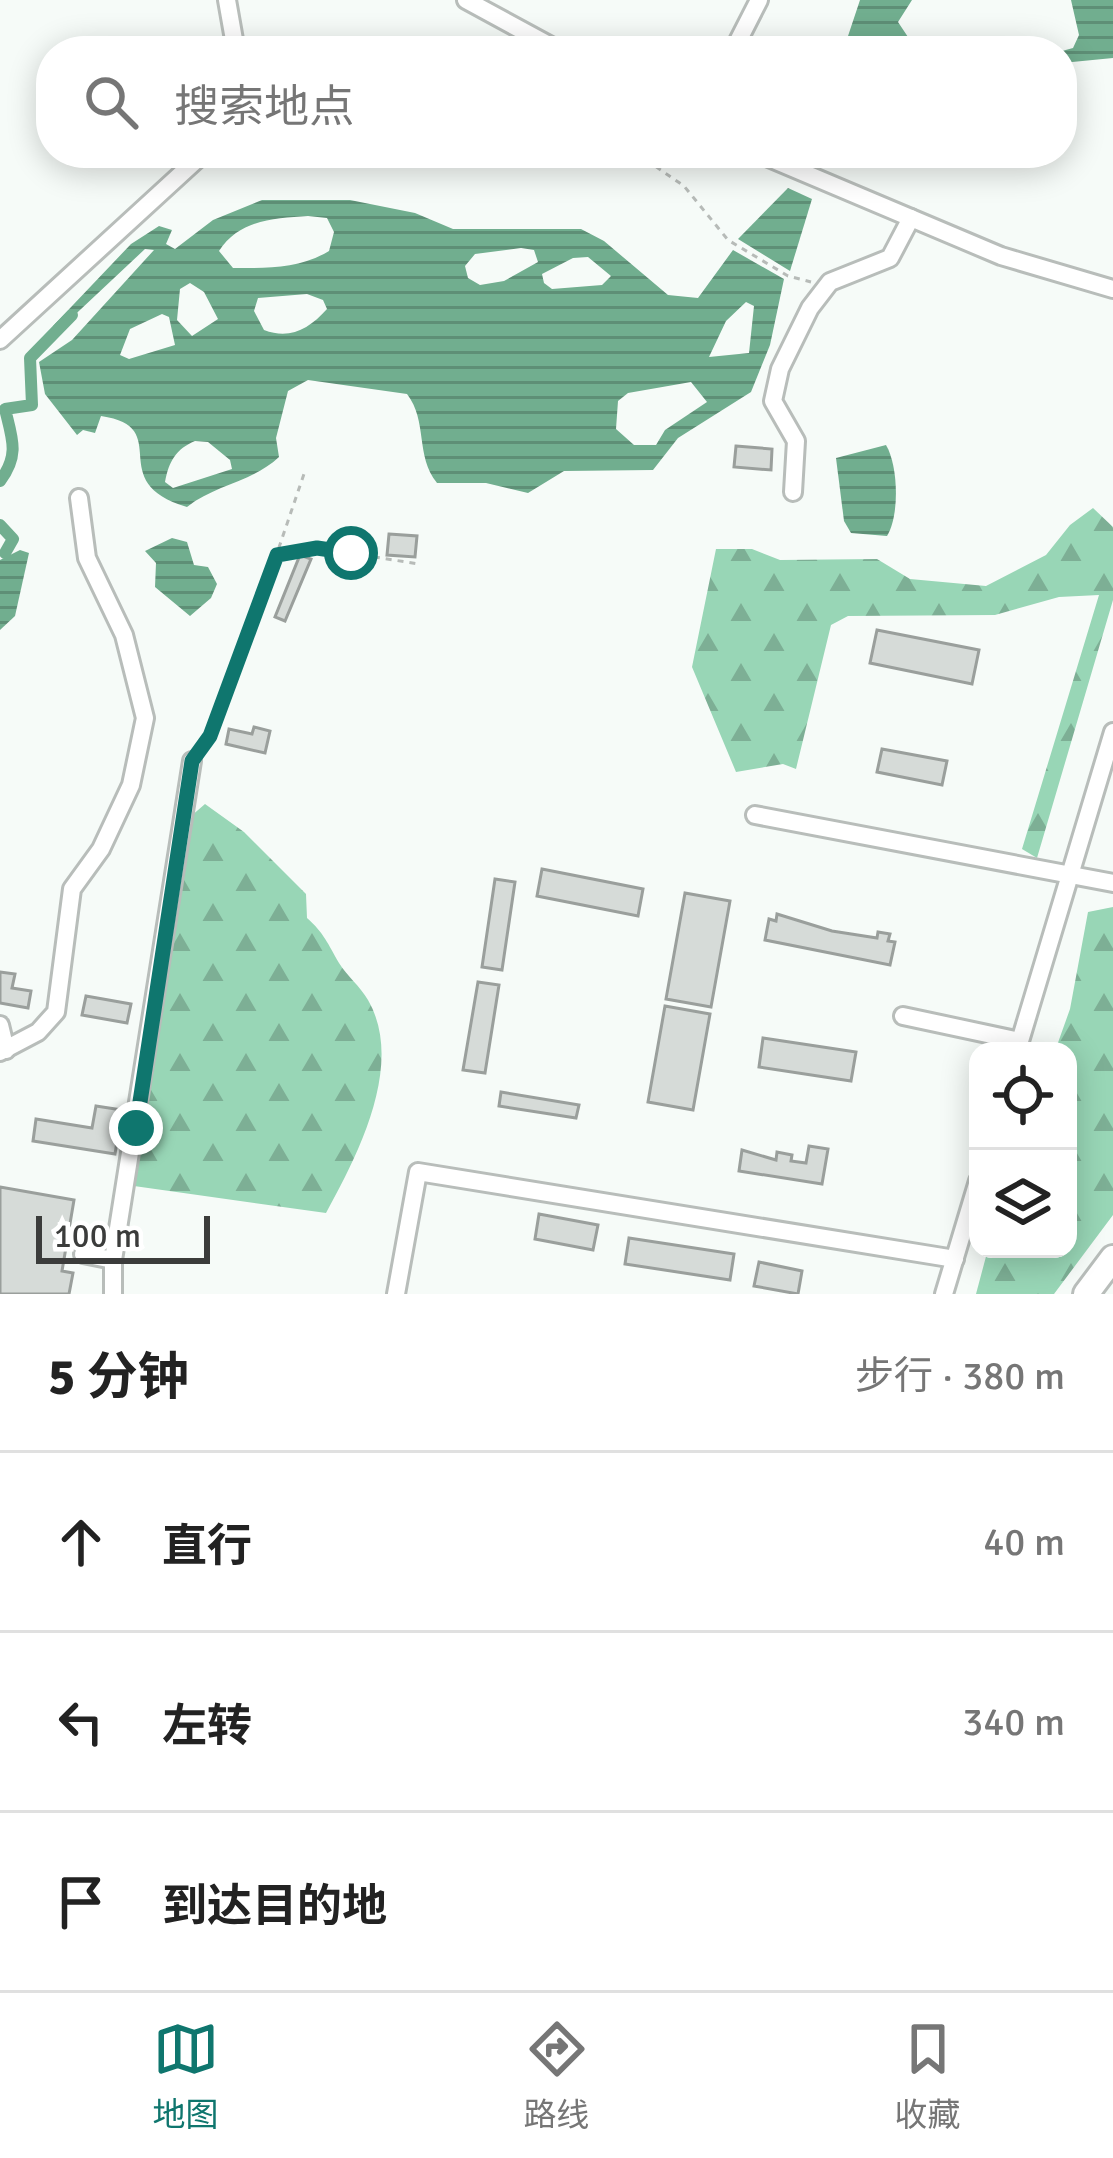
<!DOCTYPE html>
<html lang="zh">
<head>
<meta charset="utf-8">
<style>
  body { margin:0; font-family:Signika,"Noto Sans SC",sans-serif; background:#f6f6f6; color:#222 }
  .controls { position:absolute; right:36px; bottom:36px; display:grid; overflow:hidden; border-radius:24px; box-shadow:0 6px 30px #0003 }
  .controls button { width:108px; height:108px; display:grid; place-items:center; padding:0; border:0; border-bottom:3px solid #e0e0e0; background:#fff; color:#222; font:60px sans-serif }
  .scale { position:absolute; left:36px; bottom:30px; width:174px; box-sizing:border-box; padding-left:12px; border:6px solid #3b3c3b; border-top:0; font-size:33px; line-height:42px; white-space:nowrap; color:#3b3c3b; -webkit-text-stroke:9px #fff; paint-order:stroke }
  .stop { position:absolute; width:36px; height:36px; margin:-27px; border:9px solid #0f766e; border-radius:50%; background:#fff }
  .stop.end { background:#0f766e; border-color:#fff; box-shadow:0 3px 12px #0008 }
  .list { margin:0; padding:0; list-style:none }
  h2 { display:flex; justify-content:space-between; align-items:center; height:156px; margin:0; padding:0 48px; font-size:51px }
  h2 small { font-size:39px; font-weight:400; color:#767676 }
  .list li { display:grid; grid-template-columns:78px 1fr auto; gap:36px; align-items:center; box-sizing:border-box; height:180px; padding:0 48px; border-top:3px solid #e0e0e0 }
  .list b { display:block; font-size:45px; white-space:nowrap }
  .list em { font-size:39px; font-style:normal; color:#767676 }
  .icon { flex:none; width:66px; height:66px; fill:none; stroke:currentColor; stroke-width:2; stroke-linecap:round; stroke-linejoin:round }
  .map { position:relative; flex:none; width:1113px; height:1294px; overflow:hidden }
  .search { position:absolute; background:#fff; box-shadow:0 6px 30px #0003; left:36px; right:36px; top:36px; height:132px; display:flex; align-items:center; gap:30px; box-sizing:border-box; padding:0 42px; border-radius:48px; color:#767676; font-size:45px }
  .sheet { height:696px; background:#fff }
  nav { display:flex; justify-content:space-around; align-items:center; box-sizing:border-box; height:168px; border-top:3px solid #e0e0e0; background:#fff; font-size:33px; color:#767676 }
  nav a { display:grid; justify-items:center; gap:6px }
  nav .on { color:#0f766e }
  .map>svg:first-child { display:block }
  .forest { fill:url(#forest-firs) }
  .water { fill:url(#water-rules); fill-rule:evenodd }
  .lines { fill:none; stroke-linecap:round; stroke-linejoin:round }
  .canal { stroke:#71ae8f; stroke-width:12 }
  .building { fill:#d6dbd8; stroke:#9a9f9c; stroke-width:3 }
  .minor-casing { stroke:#b8bdba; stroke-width:22 }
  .highway-casing { stroke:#b8bdba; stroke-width:30 }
  .path { stroke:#b7bbb8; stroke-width:3; stroke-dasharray:6 6; stroke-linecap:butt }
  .minor { stroke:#fff; stroke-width:16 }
  .highway { stroke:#fff; stroke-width:24 }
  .route { stroke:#0f766e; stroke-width:15 }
</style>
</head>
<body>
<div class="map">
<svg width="1113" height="1294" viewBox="0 0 1113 1294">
  <defs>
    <pattern id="forest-firs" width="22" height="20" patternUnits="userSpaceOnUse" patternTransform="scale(3)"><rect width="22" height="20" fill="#98d6b6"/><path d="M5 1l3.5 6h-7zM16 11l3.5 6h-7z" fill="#7daf95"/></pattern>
    <pattern id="water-rules" width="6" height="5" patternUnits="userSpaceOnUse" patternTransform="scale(3)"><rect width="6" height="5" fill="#71ae8f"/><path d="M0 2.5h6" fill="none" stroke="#5e8f76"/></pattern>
  </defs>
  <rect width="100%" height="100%" fill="#f6fbf8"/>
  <g class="forest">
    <polygon points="1093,508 1113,527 1113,600 1037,858 1022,849 1099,595 1059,597 995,615 848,616 831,625 796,769 783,764 736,772 692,667 716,549 752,549 780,560 877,559 910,579 986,586 1046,555 1070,525"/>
    <path d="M205 804 244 832 306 894 307 918C324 933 328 944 339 963 347 976 360 986 368 1000 405 1064 358 1155 326 1213L134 1186 190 817Z"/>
    <polygon points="1113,907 1113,1215 1054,1294 976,1294 988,1249 1068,1249 1068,1051 1055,1051 1070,1009 1088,912"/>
  </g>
  <g class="water">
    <polygon points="860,0 912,0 898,22 910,40 932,51 843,51"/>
    <polygon points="1071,0 1113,0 1113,58 1062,63 1062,51 1073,48 1079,35"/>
    <polygon points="788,188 812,199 790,271 738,239"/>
    <path d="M262 200H350L415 213 453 229H581L604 241 668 295 698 298 733 250 784 279 770 345 751 392 678 438 653 470 564 471 528 493 486 483H437C415 456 428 421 407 394L308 380 288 391 276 438 279 457C251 483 216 484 187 507 102 482 176 427 101 416L95 433 83 430 77 435 45 394 39 362 72 340 154 250 145 249 64 325 53 326 131 244 159 226 172 230 166 244 175 249 213 220ZM308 216 327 218 334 232 329 251C299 269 267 268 233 268L219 251C239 220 274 218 308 216ZM521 248 534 250 538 262 504 281 480 285 468 278 465 266 475 254ZM588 257 611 276 602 285 552 289 544 283 542 274 573 258ZM190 283 204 292 218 319 192 336 177 320 180 289ZM307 294 323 300 327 309C309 329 290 340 264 330L254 311 258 298ZM746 302 754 306 749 353 709 357 726 321ZM162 314 169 317 175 345 129 359 120 355 130 329ZM691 382 707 402 665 430 656 445H634L616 429 618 401 628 393ZM195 441 208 442 230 460 232 469 173 488 165 482C169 461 176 449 195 441Z"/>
    <path d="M886 445C898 465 900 515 887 536L851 533 844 521 836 458Z"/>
    <polygon points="172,538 187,542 194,565 208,567 217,584 211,598 190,616 155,587 156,563 145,551"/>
    <polygon points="20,550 29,553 15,616 0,630 0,560"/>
  </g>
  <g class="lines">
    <g class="canal">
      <path d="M0 481C20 455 12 438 5 409L32 405 30 358 72 315"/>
      <polyline points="0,525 13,539 5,553"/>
    </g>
  </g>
  <g class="building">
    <polygon points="736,446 772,449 771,470 734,467"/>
    <polygon points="389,534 417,536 415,557 387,555"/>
    <polygon points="300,555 311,559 285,621 275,617"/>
    <polygon points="877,630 979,650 972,684 870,663"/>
    <polygon points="254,727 270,731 265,753 226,744 229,729 252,734"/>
    <polygon points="882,749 947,761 942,785 877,772"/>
    <polygon points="542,869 643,889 638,916 537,896"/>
    <polygon points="495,879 515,882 502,970 482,967"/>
    <polygon points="685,893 730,901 711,1007 666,999"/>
    <polygon points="777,914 832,931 877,938 878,932 890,934 888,941 895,942 890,965 765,940 769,919 776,921"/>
    <polygon points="0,972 15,974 12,988 31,991 28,1008 0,1003"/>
    <polygon points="478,982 499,985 485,1073 463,1070"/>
    <polygon points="86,996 131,1004 127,1023 82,1015"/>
    <polygon points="665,1006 710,1014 693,1110 648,1102"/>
    <polygon points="763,1038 856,1052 851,1081 759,1067"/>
    <polygon points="501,1092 579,1105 576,1118 499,1106"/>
    <polygon points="96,1106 122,1110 115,1154 33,1141 36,1119 92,1128"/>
    <polygon points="809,1146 828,1149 822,1184 739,1171 742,1150 776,1160 777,1152 792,1155 791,1161 806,1163"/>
    <polygon points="0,1187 74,1200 62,1271 73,1273 69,1294 0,1294"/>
    <polygon points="539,1214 598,1225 593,1250 535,1239"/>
    <polygon points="629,1238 734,1254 730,1280 625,1264"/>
    <polygon points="759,1262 802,1271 798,1294 754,1286"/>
  </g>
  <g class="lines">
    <g class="minor-casing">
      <g id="minor">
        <polyline points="227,0 236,51"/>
        <polyline points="466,0 560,51"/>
        <polyline points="733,51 759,0"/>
        <polyline points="757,153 1001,256 1113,289"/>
        <polyline points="0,340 204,153"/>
        <polyline points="793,492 796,441 773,401 780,369 810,308 830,282 890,258 911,218"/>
        <polyline points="755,815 1113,883"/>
        <polyline points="903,1016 1020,1041"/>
        <polyline points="0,1025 6,1050"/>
        <polyline points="1017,1051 1113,732"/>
        <polyline points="0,1052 38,1032 56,1012 72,889 101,849 131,785 145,718 124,635 87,558 79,498"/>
        <polyline points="83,1254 113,1260"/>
        <polyline points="113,1294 113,1260 192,761"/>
        <polyline points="396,1294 418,1172 955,1259"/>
        <polyline points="944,1294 978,1181"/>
      </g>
    </g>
    <g class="highway-casing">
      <polyline id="highway" points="1086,1294 1113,1258"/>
    </g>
    <g class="path">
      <polyline points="505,51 509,37"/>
      <polyline points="503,153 513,159 536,153"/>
      <polyline points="636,153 684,186 728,240 788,276 811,282"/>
      <polyline points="460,166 468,153"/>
      <polyline points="279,554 317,548 419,564"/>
      <polyline points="200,749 242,656 305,471"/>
    </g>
    <use href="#minor" class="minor"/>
    <use href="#highway" class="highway"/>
  </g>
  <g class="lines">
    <polyline class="route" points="136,1128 192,761 210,736 277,555 317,548 351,553"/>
  </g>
</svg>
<div class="controls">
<button><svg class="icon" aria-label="locate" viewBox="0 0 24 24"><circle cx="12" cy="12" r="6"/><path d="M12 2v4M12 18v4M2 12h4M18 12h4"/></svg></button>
<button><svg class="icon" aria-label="layers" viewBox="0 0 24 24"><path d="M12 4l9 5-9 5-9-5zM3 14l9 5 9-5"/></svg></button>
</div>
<div class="scale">100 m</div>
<div class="stop" style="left:351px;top:553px"></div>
<div class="stop end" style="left:136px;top:1128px"></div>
<div class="search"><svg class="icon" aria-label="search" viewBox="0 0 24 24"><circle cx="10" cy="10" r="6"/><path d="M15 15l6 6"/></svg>搜索地点</div>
</div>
<section class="sheet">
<h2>5 分钟<small>步行 · 380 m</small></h2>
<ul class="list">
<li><svg class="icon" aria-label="ahead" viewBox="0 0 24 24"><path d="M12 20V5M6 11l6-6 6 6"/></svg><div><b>直行</b></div><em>40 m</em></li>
<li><svg class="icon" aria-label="left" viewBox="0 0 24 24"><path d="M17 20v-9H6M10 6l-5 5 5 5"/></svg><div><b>左转</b></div><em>340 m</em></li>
<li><svg class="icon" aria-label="arrive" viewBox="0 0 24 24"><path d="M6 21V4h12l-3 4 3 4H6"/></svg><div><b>到达目的地</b></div></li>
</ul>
</section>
<nav>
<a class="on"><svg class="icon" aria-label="map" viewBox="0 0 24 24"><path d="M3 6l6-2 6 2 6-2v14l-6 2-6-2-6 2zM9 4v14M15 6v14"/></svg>地图</a>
<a><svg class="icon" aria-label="directions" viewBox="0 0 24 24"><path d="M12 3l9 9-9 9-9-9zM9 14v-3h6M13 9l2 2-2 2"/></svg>路线</a>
<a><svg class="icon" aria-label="saved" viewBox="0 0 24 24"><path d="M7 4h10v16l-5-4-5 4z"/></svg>收藏</a>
</nav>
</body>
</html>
